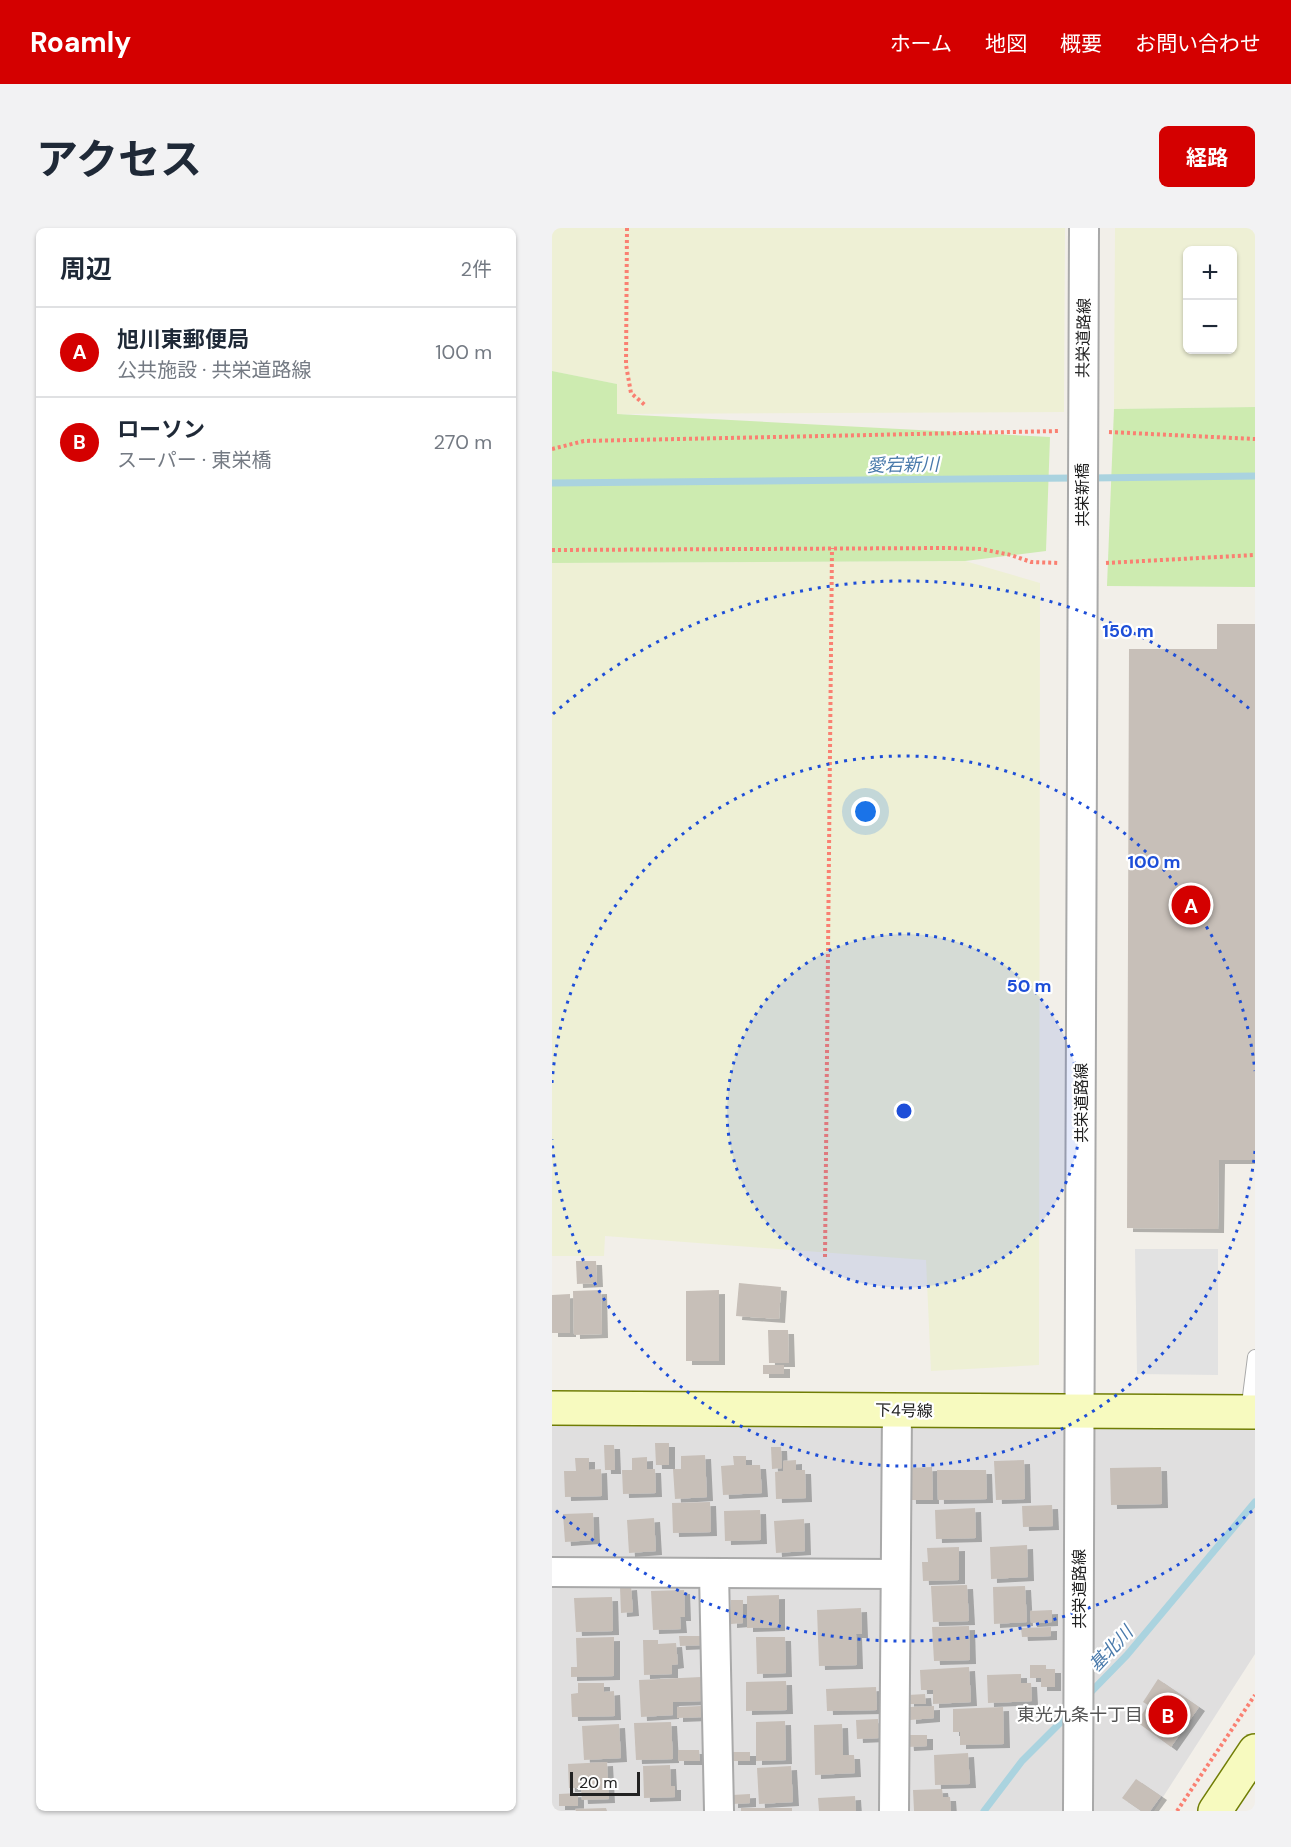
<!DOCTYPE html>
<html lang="ja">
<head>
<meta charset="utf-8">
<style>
  body { margin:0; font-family:"DM Sans","Noto Sans JP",sans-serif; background:#f2f2f3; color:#1f2937 }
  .controls { position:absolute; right:18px; top:18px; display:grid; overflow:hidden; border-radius:9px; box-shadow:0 2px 4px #0004 }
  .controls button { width:54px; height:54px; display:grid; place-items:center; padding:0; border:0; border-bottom:2px solid #e0e1e3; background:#fff; color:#1f2937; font:30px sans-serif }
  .scale { position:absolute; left:18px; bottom:15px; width:70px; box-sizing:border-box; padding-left:6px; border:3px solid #222; border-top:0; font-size:16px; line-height:21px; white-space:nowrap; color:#222; -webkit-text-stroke:4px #fff; paint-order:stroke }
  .you { position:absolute; left:314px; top:584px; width:21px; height:21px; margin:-15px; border:4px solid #fff; border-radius:50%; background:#1a73e8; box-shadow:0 0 0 9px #1a73e833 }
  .badge { display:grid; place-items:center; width:39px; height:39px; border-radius:50%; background:#d40000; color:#fff; font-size:20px; font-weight:700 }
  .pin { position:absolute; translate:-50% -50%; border:3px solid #fff; box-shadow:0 2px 6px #0006 }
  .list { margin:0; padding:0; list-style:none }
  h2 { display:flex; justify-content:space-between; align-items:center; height:78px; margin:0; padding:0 24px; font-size:26px }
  h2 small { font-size:20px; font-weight:400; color:#747a83 }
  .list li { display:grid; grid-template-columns:39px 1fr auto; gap:18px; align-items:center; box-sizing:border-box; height:90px; padding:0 24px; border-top:2px solid #e0e1e3 }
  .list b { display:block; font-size:22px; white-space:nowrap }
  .list p { margin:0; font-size:20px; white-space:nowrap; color:#747a83 }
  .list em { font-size:20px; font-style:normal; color:#747a83 }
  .map { position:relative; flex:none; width:703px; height:1583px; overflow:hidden; border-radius:9px }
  header { display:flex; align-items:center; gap:36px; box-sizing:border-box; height:84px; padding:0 30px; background:#d40000; color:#fff }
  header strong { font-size:28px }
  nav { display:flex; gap:33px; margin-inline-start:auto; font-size:21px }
  .intro { display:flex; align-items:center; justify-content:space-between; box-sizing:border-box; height:144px; padding:0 36px }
  h1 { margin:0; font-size:42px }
  .button { padding:15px 27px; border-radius:9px; background:#d40000; color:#fff; font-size:21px; font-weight:700 }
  main { display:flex; gap:36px; padding:0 36px }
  aside { flex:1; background:#fff; border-radius:9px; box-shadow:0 2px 4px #0004 }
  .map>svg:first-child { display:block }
  .residential { fill:#e0dfdf }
  .farmland { fill:#eef0d5; fill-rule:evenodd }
  .grass { fill:#cdebb0 }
  .parking { fill:#e2e2e2 }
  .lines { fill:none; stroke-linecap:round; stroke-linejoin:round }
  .stream { stroke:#aad3df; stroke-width:7 }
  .building { fill:#c7bfb8; filter:url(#shadow) }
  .lane-casing { stroke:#a9a9a9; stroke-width:16 }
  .street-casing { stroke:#a9a9a9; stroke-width:32 }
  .secondary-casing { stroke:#707d05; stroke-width:36 }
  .path { stroke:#fa8072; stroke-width:4; stroke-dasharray:3 3; stroke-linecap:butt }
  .lane { stroke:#fff; stroke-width:14 }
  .street { stroke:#fff; stroke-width:28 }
  .secondary { stroke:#f7fabf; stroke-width:33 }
  .ring { fill:none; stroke:#1d4ed8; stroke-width:3; stroke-dasharray:3 6 }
  .labels { text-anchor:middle; stroke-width:4.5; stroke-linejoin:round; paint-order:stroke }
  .street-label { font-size:16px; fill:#222; stroke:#fff }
  .water-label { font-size:18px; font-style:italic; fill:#4a7aab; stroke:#fff }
  .neighbourhood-label { font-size:18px; fill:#555; stroke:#fff }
  .centre { fill:#1d4ed8; stroke:#fff; stroke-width:3 }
  .ring-label { font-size:18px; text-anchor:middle; font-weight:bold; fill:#1d4ed8; stroke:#fff; stroke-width:4.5; stroke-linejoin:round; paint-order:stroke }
</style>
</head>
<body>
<header>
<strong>Roamly</strong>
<nav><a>ホーム</a><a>地図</a><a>概要</a><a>お問い合わせ</a></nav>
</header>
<div class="intro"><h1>アクセス</h1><a class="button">経路</a></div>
<main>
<aside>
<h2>周辺<small>2件</small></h2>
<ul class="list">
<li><span class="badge">A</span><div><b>旭川東郵便局</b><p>公共施設 · 共栄道路線</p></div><em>100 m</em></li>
<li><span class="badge">B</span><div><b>ローソン</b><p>スーパー · 東栄橋</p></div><em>270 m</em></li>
</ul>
</aside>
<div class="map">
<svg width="703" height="1583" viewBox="0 0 703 1583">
  <defs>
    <filter id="shadow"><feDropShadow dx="6" dy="4" stdDeviation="0" flood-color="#0004"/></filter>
  </defs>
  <rect width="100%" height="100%" fill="#f2efe9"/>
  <polygon class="residential" points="0,1194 548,1197 703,1202 703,1426 602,1583 0,1583"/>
  <g class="farmland">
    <polygon points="0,0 513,0 512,184 64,186 65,156 0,143"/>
    <path d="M563 0H703V179L562 181ZM636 22H680V122H636Z"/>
    <polygon points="413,333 488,355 487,1137 379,1143 374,1032 53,1008 52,1028 0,1028 0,335"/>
  </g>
  <g class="grass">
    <polygon points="0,143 65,156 65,186 498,209 494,323 413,333 0,335"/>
    <polygon points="703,179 703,359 555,358 562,181"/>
  </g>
  <polygon class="parking" points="583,1021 666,1021 666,1147 585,1146"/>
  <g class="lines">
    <g class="stream">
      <polyline points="538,250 703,248"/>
      <polyline points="0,255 523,250"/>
      <polyline points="536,1467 575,1427 703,1274"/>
      <polyline points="432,1583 470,1533 517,1486"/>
    </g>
  </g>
  <g class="building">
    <polygon points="665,396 703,396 703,932 667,932 666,1001 575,1000 577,421 665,421"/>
    <polygon points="24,1033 44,1033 45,1055 25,1056"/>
    <polygon points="187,1055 229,1059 227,1091 184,1088"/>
    <polygon points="49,1062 50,1106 22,1107 21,1063"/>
    <polygon points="167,1062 167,1133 134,1133 134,1063"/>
    <polygon points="18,1066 18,1105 0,1105 0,1067"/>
    <polygon points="216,1102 236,1102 237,1135 217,1135"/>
    <rect x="211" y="1137" width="21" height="9"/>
    <polygon points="103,1215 117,1215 117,1237 104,1237"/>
    <polygon points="52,1217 62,1217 63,1242 53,1242"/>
    <polygon points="219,1219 229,1219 230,1240 220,1241"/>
    <polygon points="153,1227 155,1269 123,1271 121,1241 129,1241 129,1228"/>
    <polygon points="181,1228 194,1228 194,1237 208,1237 210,1265 171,1267 169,1238 182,1237"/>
    <polygon points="95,1229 95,1241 103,1241 104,1265 71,1266 70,1242 80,1242 80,1230"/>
    <polygon points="23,1230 37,1230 37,1242 49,1241 50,1268 13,1269 12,1243 24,1243"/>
    <polygon points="244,1232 244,1242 253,1242 254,1270 224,1271 223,1244 231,1243 231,1233"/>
    <polygon points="472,1232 473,1271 444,1272 442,1233"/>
    <polygon points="380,1239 381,1272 358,1272 357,1240"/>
    <polygon points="609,1239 610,1276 559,1277 558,1240"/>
    <polygon points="385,1242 434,1242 435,1271 386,1272"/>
    <polygon points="158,1274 159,1304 121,1305 120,1275"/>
    <polygon points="500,1277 501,1298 471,1299 470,1278"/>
    <polygon points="423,1280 424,1310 384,1311 383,1282"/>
    <polygon points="208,1282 209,1312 173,1313 172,1283"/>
    <polygon points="41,1285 42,1312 13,1314 11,1286"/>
    <polygon points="102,1290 104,1323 77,1325 75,1292"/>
    <polygon points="252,1291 253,1323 224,1325 222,1293"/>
    <polygon points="475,1317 476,1349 439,1351 438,1319"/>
    <polygon points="407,1319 407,1352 371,1353 370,1334 376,1334 375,1320"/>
    <polygon points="415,1357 417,1393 381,1394 379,1358"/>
    <polygon points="79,1358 81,1384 69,1385 68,1359"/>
    <polygon points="473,1358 475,1394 442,1396 441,1359"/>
    <polygon points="132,1362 133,1389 128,1389 129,1401 101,1402 99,1363"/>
    <polygon points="227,1367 227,1399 195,1400 195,1368"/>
    <polygon points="60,1369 61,1403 24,1404 22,1370"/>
    <polygon points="179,1372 191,1372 191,1395 179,1396"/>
    <polygon points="309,1380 310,1406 304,1406 305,1437 267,1438 265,1382"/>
    <polygon points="500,1382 500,1394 479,1395 478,1383"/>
    <polygon points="417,1398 418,1432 382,1433 380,1399"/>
    <polygon points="499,1399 499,1408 470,1409 469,1400"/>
    <polygon points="127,1408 151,1408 151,1417 128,1418"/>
    <polygon points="62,1409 62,1448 19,1449 19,1439 25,1439 24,1410"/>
    <polygon points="204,1409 233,1409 234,1445 205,1446"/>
    <polygon points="91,1412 106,1412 106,1416 124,1415 126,1436 120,1437 120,1446 92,1447"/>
    <polygon points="478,1437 494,1437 494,1441 503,1441 503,1459 489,1459 489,1450 478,1450"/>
    <polygon points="417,1439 419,1474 381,1476 381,1462 369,1462 368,1442"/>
    <polygon points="469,1446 469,1455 479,1455 480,1473 436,1475 435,1447"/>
    <polygon points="149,1449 150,1473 121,1474 121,1487 89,1489 87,1452"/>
    <polygon points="606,1451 647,1479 619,1519 585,1494 596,1477 591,1474"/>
    <polygon points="234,1453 235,1482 194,1483 194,1454"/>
    <polygon points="26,1455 52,1455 52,1464 62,1463 63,1488 20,1489 19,1466 26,1465"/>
    <polygon points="324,1459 325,1482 275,1483 274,1461"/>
    <polygon points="373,1466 374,1476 356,1476 356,1467"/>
    <polygon points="149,1478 150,1489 125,1490 125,1479"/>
    <polygon points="382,1478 382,1490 358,1492 358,1479"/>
    <polygon points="451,1479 452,1516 408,1517 408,1504 401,1504 401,1481"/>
    <polygon points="326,1491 327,1510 305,1511 304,1492"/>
    <polygon points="233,1493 234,1532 204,1533 204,1494"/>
    <polygon points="119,1494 121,1531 84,1532 82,1495"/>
    <polygon points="67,1496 69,1530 32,1532 30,1498"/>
    <polygon points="290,1496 291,1527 302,1527 303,1545 263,1547 262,1497"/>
    <polygon points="355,1507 375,1507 375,1518 356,1519"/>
    <polygon points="126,1522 147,1522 148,1533 126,1533"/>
    <rect x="180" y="1524" width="18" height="9"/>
    <polygon points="416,1525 418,1556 383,1557 382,1527"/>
    <polygon points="55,1534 57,1571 30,1572 29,1560 17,1560 16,1536"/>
    <polygon points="118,1537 119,1558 123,1558 123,1569 92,1570 91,1538"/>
    <polygon points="239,1538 241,1574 207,1576 205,1540"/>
    <polygon points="584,1551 609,1568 598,1583 589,1583 570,1570"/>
    <polygon points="390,1561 391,1569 398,1569 399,1583 362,1583 361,1562"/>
    <polygon points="26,1565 26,1578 7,1578 7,1566"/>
    <polygon points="198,1566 198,1575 180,1576 180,1567"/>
    <polygon points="303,1568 304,1583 267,1583 266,1570"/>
    <polygon points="54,1580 55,1583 24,1583 23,1581"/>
    <rect x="189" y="1580" width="51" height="3"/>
  </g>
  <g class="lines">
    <g class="lane-casing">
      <polyline id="lane" points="696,1184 703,1129"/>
    </g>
    <g class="street-casing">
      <g id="street">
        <polyline points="0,1344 342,1346"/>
        <polyline points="162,1345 167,1583"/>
        <polyline points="342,1583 345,1182"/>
        <polyline points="526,1583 532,0"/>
      </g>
    </g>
    <g class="secondary-casing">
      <g id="secondary">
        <polyline points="0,1180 703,1184"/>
        <polyline points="663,1583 703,1523"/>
      </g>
    </g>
    <g class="path">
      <polyline points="75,0 74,137 79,165 94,178"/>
      <polyline points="557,204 703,211"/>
      <polyline points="0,221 32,213 507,203"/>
      <polyline points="0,322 395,320 429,321 459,327 479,334 508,335"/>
      <polyline points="554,335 703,327"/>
      <polyline points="273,1029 280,320"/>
      <polyline points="625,1583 703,1467"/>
    </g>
    <use href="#lane" class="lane"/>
    <use href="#street" class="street"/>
    <use href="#secondary" class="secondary"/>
  </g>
  <circle cx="352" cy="883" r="177" fill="#1d4ed8" fill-opacity=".12"/>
  <g class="ring">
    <circle cx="352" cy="883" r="177"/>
    <path d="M703 923A353 353 0 0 1 0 911M0 855A353 353 0 0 1 703 843"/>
    <path d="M700 1283A530 530 0 0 1 1 1280M1 486A530 530 0 0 1 700 483"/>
  </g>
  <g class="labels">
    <g class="street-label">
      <text transform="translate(531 110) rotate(-89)" y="6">共栄道路線</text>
      <text transform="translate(530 267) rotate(-90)" y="6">共栄新橋</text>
      <text transform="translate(529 875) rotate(-90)" y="6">共栄道路線</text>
      <text transform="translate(352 1182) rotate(1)" y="6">下4号線</text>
      <text transform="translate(527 1361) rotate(-90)" y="6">共栄道路線</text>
    </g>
    <g class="water-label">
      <text transform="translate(351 237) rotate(-1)" y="6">愛宕新川</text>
      <text transform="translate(559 1421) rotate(-47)" y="6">基北川</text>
    </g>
    <g class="neighbourhood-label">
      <text x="528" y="1493">東光九条十丁目</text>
    </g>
  </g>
  <circle cx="352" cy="883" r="9" class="centre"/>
  <g class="ring-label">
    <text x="576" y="409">150 m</text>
    <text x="602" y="640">100 m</text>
    <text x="477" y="764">50 m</text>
  </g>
</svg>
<div class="controls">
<button>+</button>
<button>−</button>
</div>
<div class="scale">20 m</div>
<div class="you"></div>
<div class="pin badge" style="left:639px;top:677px">A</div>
<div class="pin badge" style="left:616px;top:1487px">B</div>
</div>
</main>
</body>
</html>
